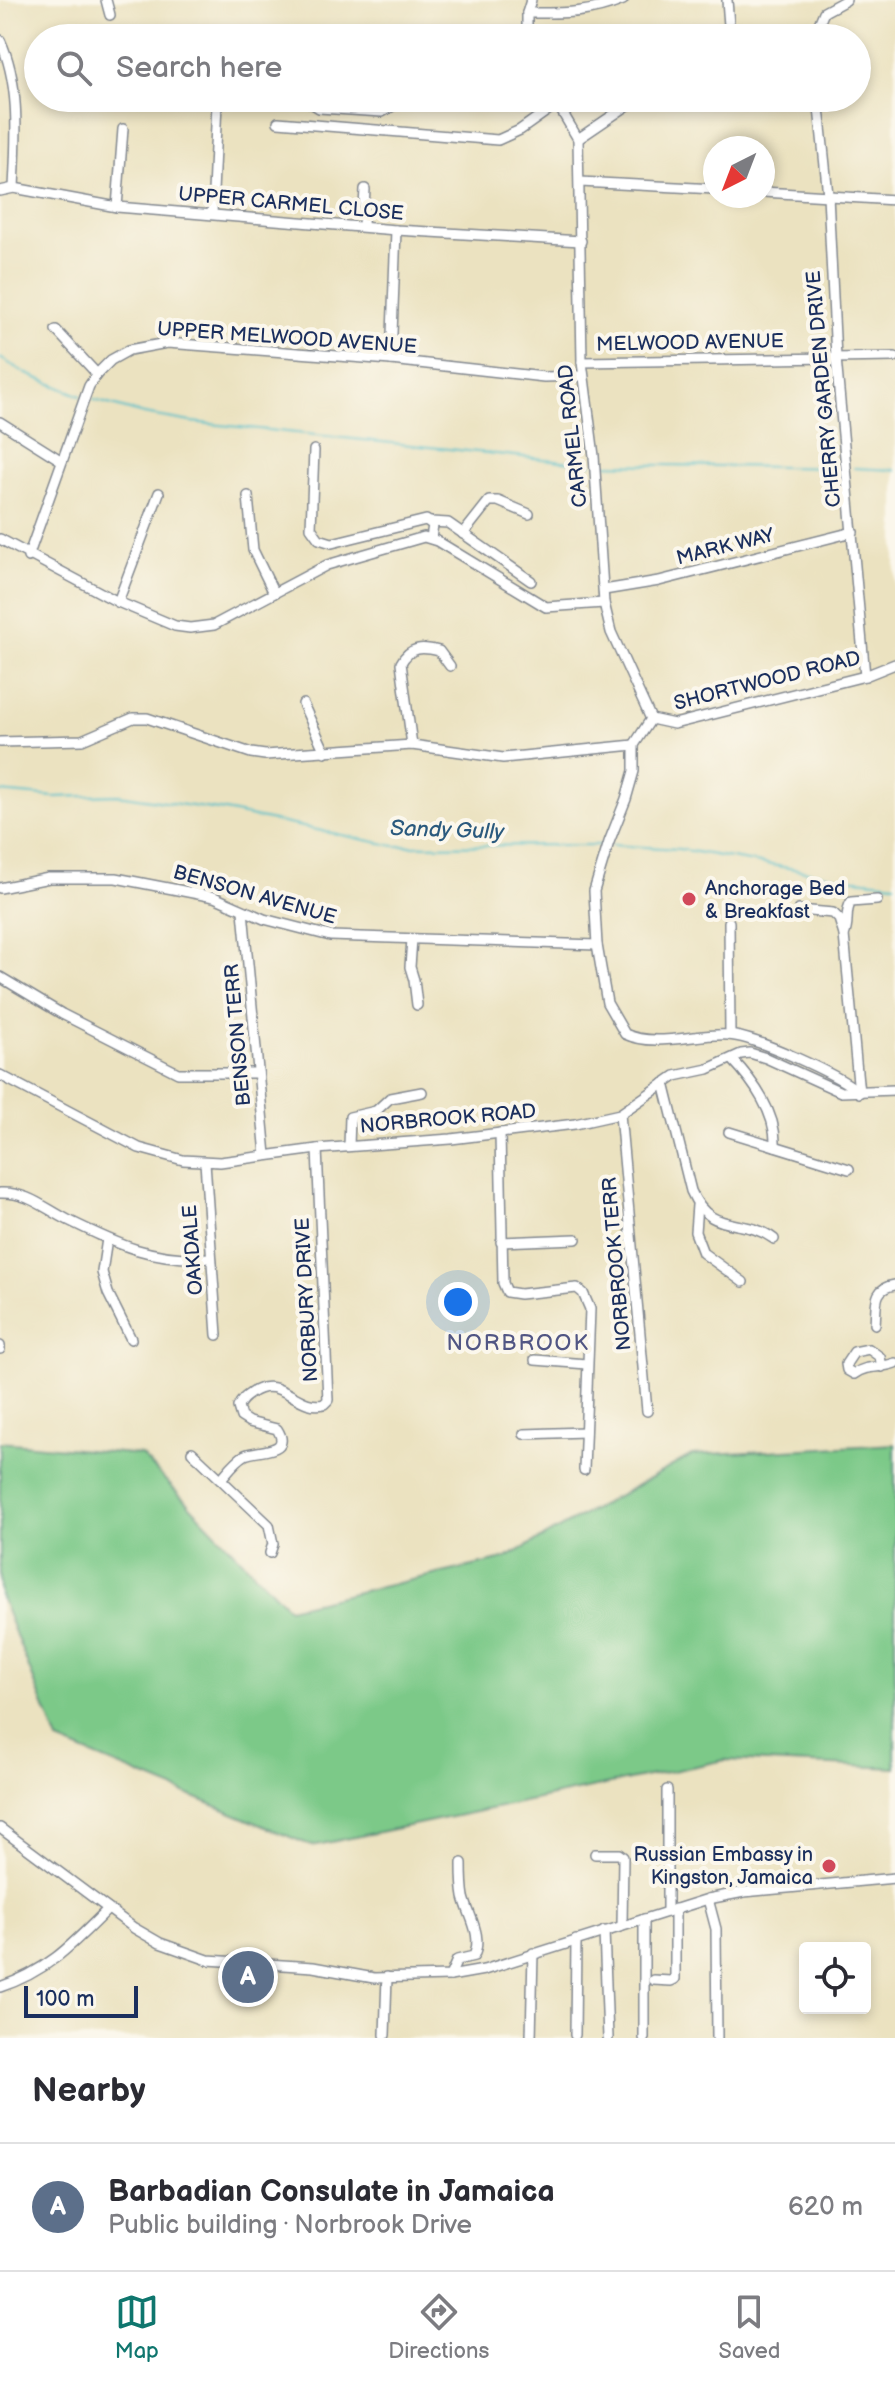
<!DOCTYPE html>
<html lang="en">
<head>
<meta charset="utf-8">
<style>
  body { margin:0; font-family:"Balsamiq Sans",sans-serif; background:#f2f2f3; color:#2b2b33 }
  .controls { position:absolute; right:24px; bottom:24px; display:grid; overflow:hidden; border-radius:8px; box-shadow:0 4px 12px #0003 }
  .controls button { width:72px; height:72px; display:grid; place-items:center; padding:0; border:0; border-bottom:2px solid #e1e1e2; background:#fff; color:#2b2b33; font:40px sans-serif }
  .compass { position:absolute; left:703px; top:136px; width:72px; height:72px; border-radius:50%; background:#fff; box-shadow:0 4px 12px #0003; rotate:222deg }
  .scale { position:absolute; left:24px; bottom:20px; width:114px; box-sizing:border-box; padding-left:8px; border:4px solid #1b2f5e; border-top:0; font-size:22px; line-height:28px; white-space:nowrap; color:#1b2f5e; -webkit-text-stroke:6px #fbf7ec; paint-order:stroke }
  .you { position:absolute; left:458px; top:1302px; width:28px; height:28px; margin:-20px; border:6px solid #fff; border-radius:50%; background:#1a73e8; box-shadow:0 0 0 12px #1a73e833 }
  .badge { display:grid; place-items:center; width:52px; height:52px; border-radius:50%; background:#0f766e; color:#fff; font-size:26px; font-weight:700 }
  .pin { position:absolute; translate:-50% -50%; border:4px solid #fff; box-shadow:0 2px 8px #0006 }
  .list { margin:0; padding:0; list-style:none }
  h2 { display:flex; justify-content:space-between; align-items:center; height:104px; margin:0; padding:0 32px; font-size:34px }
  h2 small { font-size:26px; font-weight:400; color:#7c7c81 }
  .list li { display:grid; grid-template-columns:52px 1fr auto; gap:24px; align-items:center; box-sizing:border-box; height:128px; padding:0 32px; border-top:2px solid #e1e1e2 }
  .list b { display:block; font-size:30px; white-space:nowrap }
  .list p { margin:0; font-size:26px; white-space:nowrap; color:#7c7c81 }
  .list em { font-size:26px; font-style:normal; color:#7c7c81 }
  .icon { flex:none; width:44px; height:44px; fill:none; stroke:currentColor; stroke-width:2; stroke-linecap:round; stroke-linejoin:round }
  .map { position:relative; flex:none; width:895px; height:2038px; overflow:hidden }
  .search { position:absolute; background:#fff; box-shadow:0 4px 12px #0003; left:24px; right:24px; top:24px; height:88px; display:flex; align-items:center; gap:20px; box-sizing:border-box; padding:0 28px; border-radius:44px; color:#7c7c81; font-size:30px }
  .sheet { height:232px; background:#fff }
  nav { display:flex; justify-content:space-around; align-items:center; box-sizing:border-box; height:112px; border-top:2px solid #e1e1e2; background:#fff; font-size:22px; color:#7c7c81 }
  nav a { display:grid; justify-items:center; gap:4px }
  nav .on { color:#0f766e }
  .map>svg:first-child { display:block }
  .green { fill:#7cc988; stroke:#4c7c73; stroke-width:2 }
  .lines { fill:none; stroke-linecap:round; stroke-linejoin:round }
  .stream { stroke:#51bec9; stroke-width:2 }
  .minor-casing { stroke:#83888f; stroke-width:12 }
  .minor { stroke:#fff; stroke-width:9 }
  .poi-dot { fill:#d1495b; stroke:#fbf7ec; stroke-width:3 }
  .labels { text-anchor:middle; stroke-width:8; stroke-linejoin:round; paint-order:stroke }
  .street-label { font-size:20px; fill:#1b2f5e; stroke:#fbf7ec }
  .poi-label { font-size:20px; fill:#1b2f5e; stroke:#fbf7ec; text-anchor:start }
  .water-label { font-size:22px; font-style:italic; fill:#2b5a7e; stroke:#fbf7ec }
  .neighbourhood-label { font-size:22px; letter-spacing:2px; fill:#515684; stroke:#fbf7ec }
</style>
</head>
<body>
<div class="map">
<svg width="895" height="2038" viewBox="0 0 895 2038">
  <rect width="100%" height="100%" fill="#fbf7ec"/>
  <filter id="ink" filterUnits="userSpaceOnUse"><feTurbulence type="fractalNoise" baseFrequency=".0125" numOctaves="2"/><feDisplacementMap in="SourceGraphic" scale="16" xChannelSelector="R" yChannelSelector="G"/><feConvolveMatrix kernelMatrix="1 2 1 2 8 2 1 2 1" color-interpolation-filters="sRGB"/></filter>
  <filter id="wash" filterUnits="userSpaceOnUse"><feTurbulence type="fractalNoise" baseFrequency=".006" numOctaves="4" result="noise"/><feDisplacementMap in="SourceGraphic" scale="32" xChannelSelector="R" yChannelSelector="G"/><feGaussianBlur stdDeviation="1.8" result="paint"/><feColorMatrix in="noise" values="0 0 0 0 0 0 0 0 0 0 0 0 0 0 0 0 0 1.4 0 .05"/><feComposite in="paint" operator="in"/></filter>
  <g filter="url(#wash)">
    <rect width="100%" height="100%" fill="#ebe2c0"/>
    <polygon class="green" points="0,1442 141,1455 288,1608 504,1559 692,1455 895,1444 895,1768 725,1760 312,1846 58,1741 0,1595"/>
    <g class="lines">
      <g class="stream">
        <polyline points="0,358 27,374 81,396"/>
        <polyline points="94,400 144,414 191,422 592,464"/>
        <polyline points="598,464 843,468"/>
        <polyline points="854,468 895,470"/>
        <polyline points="0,792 54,797 118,795 225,811 395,846 606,845"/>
        <polyline points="612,845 679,849 846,878 895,883"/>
      </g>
    </g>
  </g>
  <g filter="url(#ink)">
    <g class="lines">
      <g class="minor-casing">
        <g id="minor">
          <polyline points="106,0 110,15"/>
          <polyline points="727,0 730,38"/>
          <path d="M527 13C563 13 589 14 623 0"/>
          <polyline points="527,38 527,13 531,0"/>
          <polyline points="813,38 824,12 846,0"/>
          <path d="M0 40C21 85 16 140 14 188"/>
          <polyline points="310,98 311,103 319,108 382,112 396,104 415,98"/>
          <polyline points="554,98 578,139 582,362 594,456 604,603 611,632 651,719"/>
          <polyline points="818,98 828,195 836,358 865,676"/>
          <polyline points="278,122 498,140 520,130 558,103"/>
          <polyline points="578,139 634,101 646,98"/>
          <polyline points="580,182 715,189"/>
          <polyline points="0,191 14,188 117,207 396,230 581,241"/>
          <polyline points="763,192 895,200"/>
          <polyline points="117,207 123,129"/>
          <polyline points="212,214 217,103"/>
          <polyline points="363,225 365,189"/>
          <polyline points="56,330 97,374"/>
          <polyline points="391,360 396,230"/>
          <polyline points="582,362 895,357"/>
          <polyline points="0,422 62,461"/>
          <polyline points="314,450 311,528 319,539 332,543 426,520 433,525 431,538"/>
          <polyline points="248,496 253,550 274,593"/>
          <polyline points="431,522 448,523 531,581"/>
          <polyline points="463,534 489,501 498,501 529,514"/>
          <polyline points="0,539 118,602 175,626 190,628 214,625 327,565 424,537 437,541 546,607 604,603"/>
          <polyline points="28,557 89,386 97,374 111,360 129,350 167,343 391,360 544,377 583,376"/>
          <polyline points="604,590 659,581 853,532"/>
          <polyline points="118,602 159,493"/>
          <polyline points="303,704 325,752"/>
          <polyline points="0,742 82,740 133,718 147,718 251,753 265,755 412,745 503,758 634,745"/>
          <path d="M412 745 401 663C410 646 423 647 439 651L450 666"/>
          <polyline points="0,888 49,878 116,878 214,897 264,919 330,936 597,945"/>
          <polyline points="799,910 833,913 839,919 844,935 859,1093"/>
          <polyline points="243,911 266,1155"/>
          <polyline points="729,922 730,1035"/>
          <path d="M844 935C850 924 844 912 851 902L877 900"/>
          <polyline points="412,939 410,967 414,980 417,1005"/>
          <polyline points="0,977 62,1014 178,1073 258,1073"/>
          <path d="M732 1059C753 1081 777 1114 775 1146"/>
          <polyline points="0,1075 139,1148 183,1160 220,1162 317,1149 451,1139 575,1124 620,1114 675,1076 708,1069 741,1054 750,1053 766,1058 841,1092 895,1090"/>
          <path d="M664 1083 691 1191C711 1237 742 1215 774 1239"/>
          <path d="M858 1091C836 1074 757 1037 728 1035 696 1033 655 1048 625 1034L607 1003 597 945 594 891 609 842 626 799 634 771V745L651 719 674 724 865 676 895 664"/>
          <polyline points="620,1114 647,1411"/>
          <polyline points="729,1132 849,1169"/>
          <polyline points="500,1133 503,1283 507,1292 520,1294 577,1288 583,1293 590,1309 584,1470"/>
          <polyline points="349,1146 350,1117 376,1111 390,1098 422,1092"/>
          <polyline points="205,1162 217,1335"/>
          <path d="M0 1193C28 1192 44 1208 68 1220 119 1245 152 1261 210 1258"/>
          <polyline points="697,1205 695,1232 703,1253 743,1282"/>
          <polyline points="107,1239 102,1272 108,1293 131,1339"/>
          <polyline points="501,1242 576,1239"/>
          <path d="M875 1324C877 1305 872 1288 895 1285"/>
          <polyline points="0,1346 0,1349"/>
          <polyline points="535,1360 587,1364"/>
          <path d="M882 1367 880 1357 869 1349 854 1352 846 1364 847 1370 854 1374C868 1364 880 1369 895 1363"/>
          <polyline points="524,1434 585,1432"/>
          <polyline points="192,1452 269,1525 273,1544 270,1553"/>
          <path d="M221 1479C228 1471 236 1460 245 1455 258 1449 293 1454 277 1429L249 1422 241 1417 238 1407C241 1400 245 1397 251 1393 280 1373 297 1411 324 1404L328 1400 317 1149"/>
          <polyline points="667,1790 667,1912"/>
          <polyline points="0,1828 134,1928 160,1943 208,1960 313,1967 374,1978 450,1976 484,1970 708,1899 744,1892 895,1878"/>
          <polyline points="595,1854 619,1854 623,1857 622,1926"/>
          <polyline points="708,1899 716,1929 717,2038"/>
          <polyline points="644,1919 644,2038"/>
          <polyline points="604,1931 608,2038"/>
          <path d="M450 1976 457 1960 474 1956C483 1935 469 1917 464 1897 462 1886 462 1874 462 1863"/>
          <polyline points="653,1980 671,1981 675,1979 675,1909"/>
          <path d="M0 1987C48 1971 73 1944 108 1909"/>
          <polyline points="385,2035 387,1977"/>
          <polyline points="575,2035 576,1940"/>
          <polyline points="531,2038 533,1953"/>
        </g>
      </g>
      <use href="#minor" class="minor"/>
    </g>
  </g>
  <g class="poi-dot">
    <circle cx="689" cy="899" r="8"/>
    <circle cx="829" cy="1866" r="8"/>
  </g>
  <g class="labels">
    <g class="street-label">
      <text transform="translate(291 203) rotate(5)" y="7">UPPER CARMEL CLOSE</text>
      <text transform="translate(287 337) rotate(4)" y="7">UPPER MELWOOD AVENUE</text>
      <text transform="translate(690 342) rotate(-1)" y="7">MELWOOD AVENUE</text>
      <text transform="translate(823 389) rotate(-95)" y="7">CHERRY GARDEN DRIVE</text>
      <text transform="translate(572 436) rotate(-96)" y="7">CARMEL ROAD</text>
      <text transform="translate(725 546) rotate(-14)" y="7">MARK WAY</text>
      <text transform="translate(767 680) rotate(-14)" y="7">SHORTWOOD ROAD</text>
      <text transform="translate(255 894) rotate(16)" y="7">BENSON AVENUE</text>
      <text transform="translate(237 1035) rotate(-95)" y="7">BENSON TERR</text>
      <text transform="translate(448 1118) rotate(-5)" y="7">NORBROOK ROAD</text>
      <text transform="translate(192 1250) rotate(-94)" y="7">OAKDALE</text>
      <text transform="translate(616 1264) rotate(-95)" y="7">NORBROOK TERR</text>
      <text transform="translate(306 1300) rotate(-93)" y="7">NORBURY DRIVE</text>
    </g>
    <g class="poi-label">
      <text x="705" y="895">Anchorage Bed<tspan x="705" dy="23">&amp; Breakfast</tspan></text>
      <text x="813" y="1861" text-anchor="end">Russian Embassy in<tspan x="813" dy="23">Kingston, Jamaica</tspan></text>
    </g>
    <g class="water-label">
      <text transform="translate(447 829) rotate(2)" y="8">Sandy Gully</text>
    </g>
    <g class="neighbourhood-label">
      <text x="518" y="1350">NORBROOK</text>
    </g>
  </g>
</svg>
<div class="controls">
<button><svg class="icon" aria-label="locate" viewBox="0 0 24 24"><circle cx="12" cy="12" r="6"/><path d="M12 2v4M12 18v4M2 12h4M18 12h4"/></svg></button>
</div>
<svg class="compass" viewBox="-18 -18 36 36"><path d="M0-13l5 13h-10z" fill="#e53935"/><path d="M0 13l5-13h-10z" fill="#7c7c81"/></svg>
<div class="scale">100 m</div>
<div class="you"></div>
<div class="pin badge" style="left:248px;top:1977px;background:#5c6f8a">A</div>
<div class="search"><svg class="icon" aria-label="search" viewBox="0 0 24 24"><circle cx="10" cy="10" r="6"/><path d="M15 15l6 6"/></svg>Search here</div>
</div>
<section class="sheet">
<h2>Nearby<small></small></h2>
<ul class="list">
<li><span class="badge" style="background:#5c6f8a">A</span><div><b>Barbadian Consulate in Jamaica</b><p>Public building · Norbrook Drive</p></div><em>620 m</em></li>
</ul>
</section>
<nav>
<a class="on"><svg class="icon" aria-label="map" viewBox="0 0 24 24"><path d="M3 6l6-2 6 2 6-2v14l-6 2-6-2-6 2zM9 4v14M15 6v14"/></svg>Map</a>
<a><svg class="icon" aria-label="directions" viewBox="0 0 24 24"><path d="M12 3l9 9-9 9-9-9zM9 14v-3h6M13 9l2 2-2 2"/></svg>Directions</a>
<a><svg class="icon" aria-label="saved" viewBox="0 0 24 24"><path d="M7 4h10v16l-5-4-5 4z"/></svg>Saved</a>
</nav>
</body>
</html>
